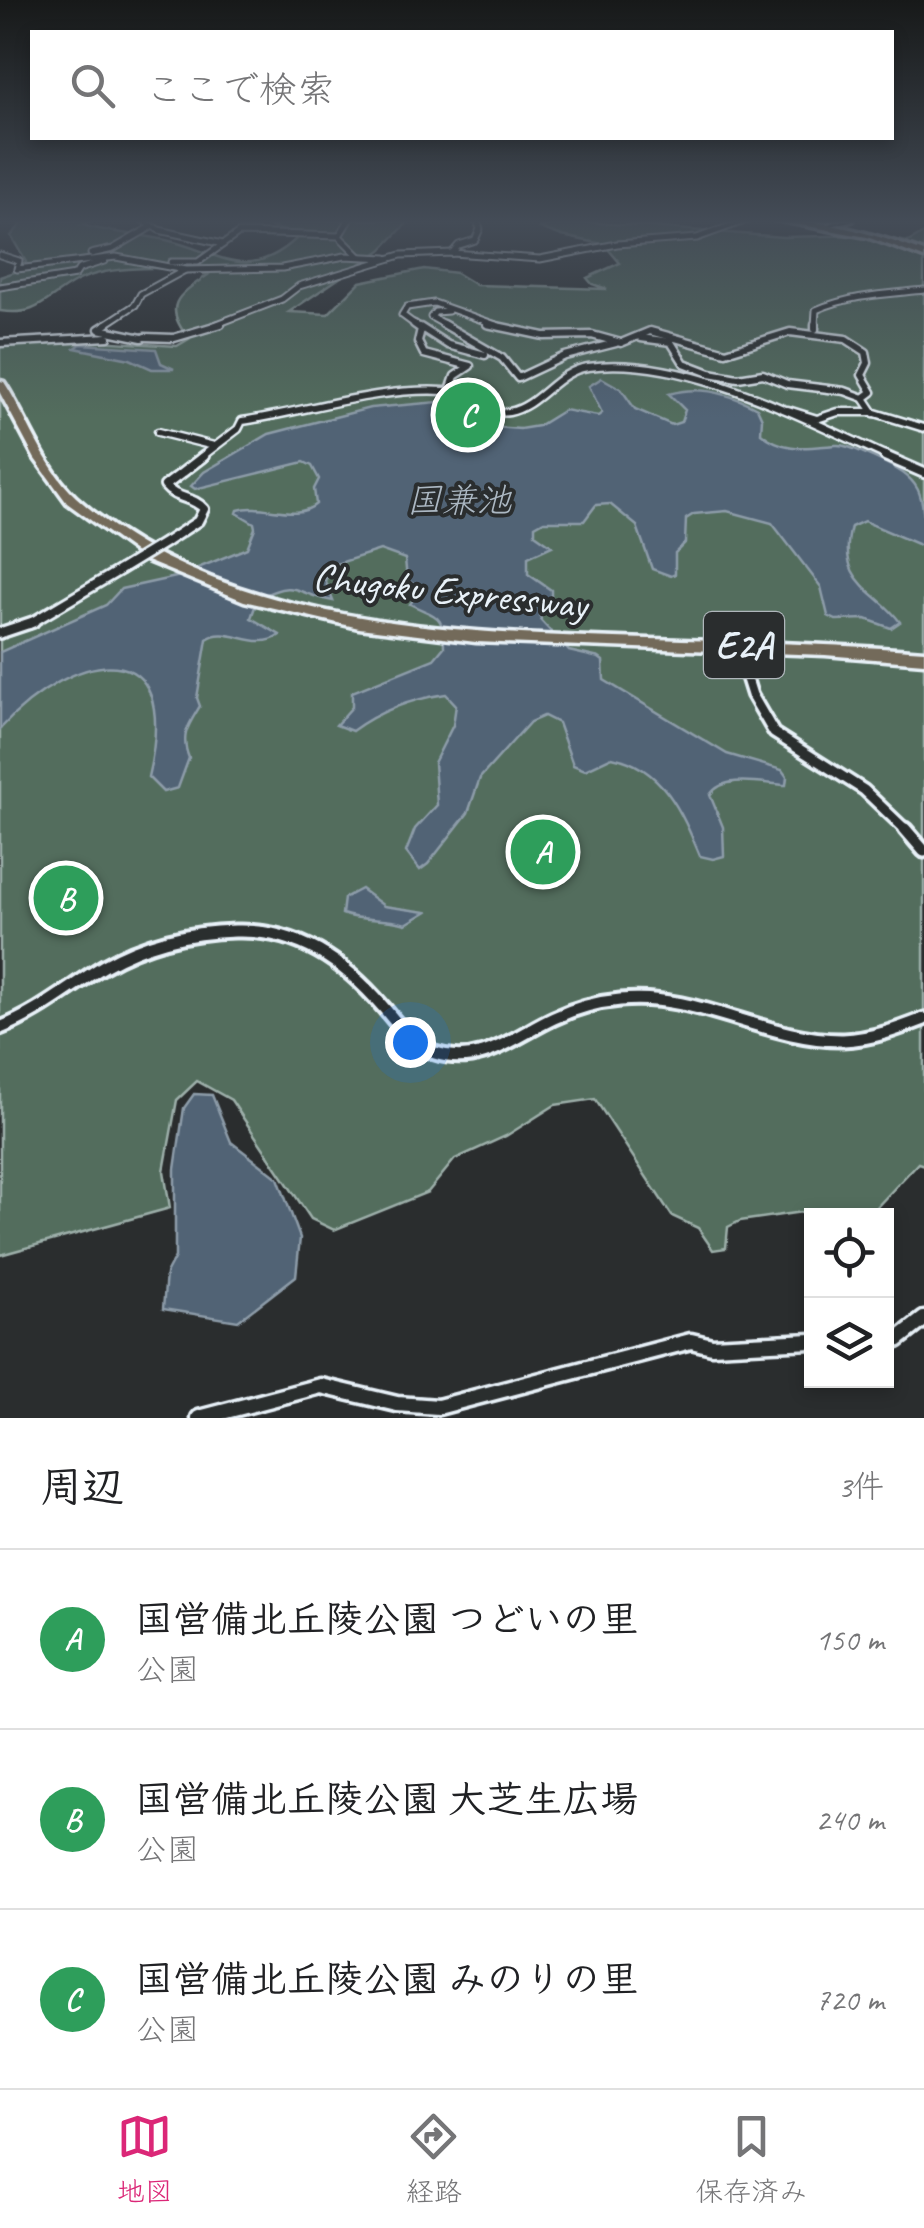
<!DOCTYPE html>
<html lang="ja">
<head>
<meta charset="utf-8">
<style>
  body { margin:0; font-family:Caveat,"Klee One",sans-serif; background:#f6f6f6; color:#202124 }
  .controls { position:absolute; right:30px; bottom:30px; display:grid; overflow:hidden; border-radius:0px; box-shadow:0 5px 15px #0003 }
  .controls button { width:90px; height:90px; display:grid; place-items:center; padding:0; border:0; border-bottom:2px solid #e0e0e0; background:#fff; color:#202124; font:50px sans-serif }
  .you { position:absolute; left:410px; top:1042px; width:35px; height:35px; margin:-25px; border:8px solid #fff; border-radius:50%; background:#1a73e8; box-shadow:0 0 0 15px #1a73e833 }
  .badge { display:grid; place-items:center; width:65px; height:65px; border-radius:50%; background:#db2777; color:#fff; font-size:32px; font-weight:700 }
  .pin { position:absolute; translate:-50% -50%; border:5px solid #fff; box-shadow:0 2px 10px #0006 }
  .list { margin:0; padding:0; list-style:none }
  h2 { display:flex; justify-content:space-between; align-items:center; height:130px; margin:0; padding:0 40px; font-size:42px }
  h2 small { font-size:32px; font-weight:400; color:#757577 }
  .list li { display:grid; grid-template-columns:65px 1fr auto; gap:30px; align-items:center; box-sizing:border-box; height:180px; padding:0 40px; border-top:2px solid #e0e0e0 }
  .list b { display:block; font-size:38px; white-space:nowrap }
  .list p { margin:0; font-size:32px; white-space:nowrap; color:#757577 }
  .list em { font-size:32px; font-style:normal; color:#757577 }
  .icon { flex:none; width:55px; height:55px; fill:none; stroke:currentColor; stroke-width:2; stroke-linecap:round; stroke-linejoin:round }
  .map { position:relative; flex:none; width:924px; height:1418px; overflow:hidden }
  .search { position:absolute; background:#fff; box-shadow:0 5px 15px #0003; left:30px; right:30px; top:30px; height:110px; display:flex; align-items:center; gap:25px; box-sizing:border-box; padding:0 35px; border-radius:0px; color:#757577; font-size:38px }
  .sheet { height:670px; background:#fff }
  nav { display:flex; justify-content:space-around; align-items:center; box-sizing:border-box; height:140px; border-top:2px solid #e0e0e0; background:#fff; font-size:28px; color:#757577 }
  nav a { display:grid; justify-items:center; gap:5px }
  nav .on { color:#db2777 }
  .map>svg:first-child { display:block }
  .green { fill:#526d5d; stroke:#9dafaa; stroke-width:2.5 }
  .water { fill:#516374; stroke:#8d9ca9; stroke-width:2.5 }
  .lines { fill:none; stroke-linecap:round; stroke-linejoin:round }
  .street-far5-casing { stroke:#e8f1f8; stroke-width:9 }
  .street-far4-casing { stroke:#e8f1f8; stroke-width:11 }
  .street-far3-casing { stroke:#e8f1f8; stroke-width:14 }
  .street-far2-casing { stroke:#e8f1f8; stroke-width:16 }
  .street-far1-casing { stroke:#e8f1f8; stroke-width:19 }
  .street-casing { stroke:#e8f1f8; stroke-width:21 }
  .secondary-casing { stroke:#e8f1f8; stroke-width:8 }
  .highway-casing { stroke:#e8f1f8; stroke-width:7 }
  .street-far5 { stroke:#2a2d2e; stroke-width:5 }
  .street-far4 { stroke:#2a2d2e; stroke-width:6 }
  .street-far3 { stroke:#2a2d2e; stroke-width:8 }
  .street-far2 { stroke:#2a2d2e; stroke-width:9 }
  .street-far1 { stroke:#2a2d2e; stroke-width:11 }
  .street { stroke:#2a2d2e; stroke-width:14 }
  .secondary { fill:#2a2d2e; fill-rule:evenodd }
  .highway { fill:#736b5a; fill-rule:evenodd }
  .street-bridge-far1-casing { stroke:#e8f1f8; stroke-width:14; stroke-linecap:butt }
  .street-bridge-casing { stroke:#e8f1f8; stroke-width:16; stroke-linecap:butt }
  .street-bridge-far1 { stroke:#2a2d2e; stroke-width:8 }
  .street-bridge { stroke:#2a2d2e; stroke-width:9 }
  .labels { text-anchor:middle; stroke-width:8; stroke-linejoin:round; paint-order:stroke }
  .far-water-label { font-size:35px; font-style:italic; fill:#acb8c3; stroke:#2a2d2e }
  .shield { fill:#2a2d2e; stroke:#afb6bb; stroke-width:2.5 }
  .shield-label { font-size:38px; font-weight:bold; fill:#e8f1f8 }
  .street-label { font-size:40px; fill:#e8f1f8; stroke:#2a2d2e }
</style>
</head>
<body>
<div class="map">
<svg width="924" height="1418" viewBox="0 0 924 1418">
  <rect width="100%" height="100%" fill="#2a2d2e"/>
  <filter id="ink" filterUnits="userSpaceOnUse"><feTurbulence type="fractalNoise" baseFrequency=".01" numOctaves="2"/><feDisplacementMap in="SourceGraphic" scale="20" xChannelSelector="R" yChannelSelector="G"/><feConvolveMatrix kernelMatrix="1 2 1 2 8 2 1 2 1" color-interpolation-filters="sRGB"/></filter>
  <g filter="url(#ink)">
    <path class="green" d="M25 220H97L82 225C112 233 137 234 166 240 215 250 246 285 296 239L292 233 249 220H410L381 250 289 312 328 314 360 282 424 269 456 273 476 285 607 289 592 284 587 278 620 263 609 250 613 246 562 236 540 228 560 220 783 237 867 235 908 242 924 233V1165L918 1163 875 1209 836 1207 740 1221 728 1227 726 1248 713 1250 698 1228 672 1216 595 1099 555 1105 506 1136 455 1159 428 1192 334 1230 311 1219 231 1100 197 1081 177 1100 164 1171 170 1208 0 1255V347L97 341 177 346 189 339C162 305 177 296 208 275 175 265 108 265 77 281 45 298 39 317 0 311V277L15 272 26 262 11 236Z"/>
    <g class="water">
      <polygon points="81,344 156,349 161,363 174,369 152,369 130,359 75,348"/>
      <path d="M602 378 621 389 635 409 672 425 681 422 685 410 669 394C699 385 731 394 757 408L762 419 761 433C785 453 808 447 836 445 848 444 862 453 873 457 924 480 924 490 924 547L864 521 851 527C836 583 876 589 900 622L891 628 866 619 836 620 828 616 821 587 772 523 727 511 694 514 686 519 685 543 675 553V574L671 576 652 569 637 526 610 504 596 505 584 521H544L535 526V534L552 546 528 557V574L551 590V596L540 610 541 621 569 651 599 658 603 661 604 680 727 754 782 770 787 777 786 785C763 784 724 773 710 795L723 827 724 856 713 859 700 856C682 813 663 767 612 757L585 770 573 765 558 723 544 716 530 722 480 778 468 813 428 864 420 870 406 852 415 829 437 805 434 763 453 725 456 705 446 694C412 699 379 711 352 731L336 725 352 707V692L434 659 444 647C444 613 437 618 410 604L421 589 407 580 405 559 380 550 336 564 325 580 333 601C293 594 299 578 258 598L251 618 280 635C256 653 227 624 207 639L197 698 200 706C188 726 180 735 189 758L178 788 163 792 148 777C184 627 74 649 0 729V652L106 605 121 589 176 577 247 548 255 528 254 523 237 513 238 510C263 502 296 522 316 504L314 489 319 479 312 466 304 462 195 489 191 486 204 472 269 434 370 408 450 401 494 427 520 429 538 426 564 410 598 416 602 413 589 386Z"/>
      <path d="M361 889 384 906 426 912 406 924C385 917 364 922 342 914L344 898Z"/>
      <polygon points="194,1094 212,1095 231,1142 278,1178 300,1238 296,1276 238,1321 163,1309 166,1274 175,1257 175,1169 184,1108"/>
    </g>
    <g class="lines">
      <g class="street-far5-casing">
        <g id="street-far5">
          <polyline points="143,220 159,230 223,244"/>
          <polyline points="339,236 359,256"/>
          <polyline points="452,253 459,245 475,240 480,229 477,220"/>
          <polyline points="91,254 113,249 151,227"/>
          <polyline points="0,255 19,261 17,269 116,257 185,270 282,268 345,256 387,258"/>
          <polyline points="171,262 198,262 239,233 339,236 349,220"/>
          <polyline points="0,287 75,275 79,269 104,261"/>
          <polyline points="103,326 135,305 141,294 185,270"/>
          <polyline points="212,326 282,299 299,286 401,255 452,253 540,259 617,244 697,238 747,220"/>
          <polyline points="417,326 402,315 407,307 434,303 499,326"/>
          <polyline points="447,326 431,317 435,312 448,311"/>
          <path d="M815 326 816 310C850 295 887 294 924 290"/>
        </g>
      </g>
      <g class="street-far4-casing">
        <g id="street-far4">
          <polyline points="107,324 99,329 142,338"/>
          <polyline points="414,324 421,329 418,342 424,354 470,366 455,376 450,391"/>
          <polyline points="443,324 502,358 518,378 565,356 616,343"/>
          <polyline points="487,324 544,336 592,335 621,343 650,331 726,352 790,332 846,339 866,352 868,363 862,375 872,392 864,398 874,413"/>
          <polyline points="420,327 448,345 485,355"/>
          <polyline points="815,329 815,324"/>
          <polyline points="145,337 174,338 221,324"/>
          <polyline points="641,338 671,342 684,363 710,373 738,378 763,374 787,384 845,391 864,398"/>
          <polyline points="0,343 108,337"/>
          <polyline points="788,410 817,419 838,412 872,412 924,428"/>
          <polyline points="158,432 214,446"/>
          <path d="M200 458 238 429 242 421C308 411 378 387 445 391 469 392 484 416 509 412 540 406 556 371 588 367 685 354 804 419 891 458"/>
        </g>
      </g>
      <g class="street-far3-casing">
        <g id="street-far3">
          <polyline points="885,456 924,473"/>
          <path d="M166 542 198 521 204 509C193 496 176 500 165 486L204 456"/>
          <polyline points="29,624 120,570"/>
        </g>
      </g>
      <g class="street-far2-casing">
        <g id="street-far2">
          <polyline points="0,633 33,622"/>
          <polyline points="742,663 752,695 774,733 864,790 908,832"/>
        </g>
      </g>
      <g class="street-far1-casing">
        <g id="street-far1">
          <polyline points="905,829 924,851"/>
          <path d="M0 1028C39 1013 69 987 104 966 144 943 190 932 235 931 298 929 344 961 384 1008 399 1026 412 1045 435 1053 481 1068 515 1036 554 1018 575 1008 597 1002 620 1000 698 992 767 1041 843 1040 872 1039 898 1029 924 1019"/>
        </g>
      </g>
      <g class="street-casing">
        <g id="street">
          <polyline points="886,1340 897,1340 924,1319"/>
          <polyline points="199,1418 321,1386 397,1404 438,1407 691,1341 712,1346 812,1341"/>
        </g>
      </g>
      <g class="secondary-casing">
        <polygon id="secondary" points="843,220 853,220 824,228 821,226"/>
      </g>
      <g class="highway-casing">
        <g id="highway">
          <path d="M775 220C826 219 877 235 924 252V258L867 237Z"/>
          <path d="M0 381 4 382C28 419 43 466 76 497 228 634 488 634 682 640 763 642 843 645 924 651V663L825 655 476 642 359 628 244 601 147 561 67 503 35 459 0 393Z"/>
        </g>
      </g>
      <use href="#street-far5" class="street-far5"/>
      <use href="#street-far4" class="street-far4"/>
      <use href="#street-far3" class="street-far3"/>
      <use href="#street-far2" class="street-far2"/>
      <use href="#street-far1" class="street-far1"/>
      <use href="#street" class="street"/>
      <use href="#secondary" class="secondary"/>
      <use href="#highway" class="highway"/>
      <g class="street-bridge-far1-casing">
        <polyline id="street-bridge-far1" points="120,570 166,542"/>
      </g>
      <g class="street-bridge-casing">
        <polyline id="street-bridge" points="734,634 742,663"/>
      </g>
      <use href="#street-bridge-far1" class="street-bridge-far1"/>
      <use href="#street-bridge" class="street-bridge"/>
    </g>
  </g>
  <linearGradient id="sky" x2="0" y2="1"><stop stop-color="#171919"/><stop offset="0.53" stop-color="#444c57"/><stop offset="1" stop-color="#444c57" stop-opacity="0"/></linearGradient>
  <rect width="924" height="418" fill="url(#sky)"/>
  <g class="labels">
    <g class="far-water-label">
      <text x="459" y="512">国兼池</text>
    </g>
    <rect class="shield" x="704" y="612" width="80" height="66" rx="8"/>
    <g class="shield-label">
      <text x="744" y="658">E2A</text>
    </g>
    <g class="street-label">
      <text transform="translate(450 590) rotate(6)" y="14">Chugoku Expressway</text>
    </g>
  </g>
</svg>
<div class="controls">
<button><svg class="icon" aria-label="locate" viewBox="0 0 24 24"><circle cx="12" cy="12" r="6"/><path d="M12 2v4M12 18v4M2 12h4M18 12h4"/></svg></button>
<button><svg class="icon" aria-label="layers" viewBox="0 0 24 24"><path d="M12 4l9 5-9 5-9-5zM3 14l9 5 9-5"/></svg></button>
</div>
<div class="you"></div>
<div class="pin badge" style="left:543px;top:852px;background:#2e9e5b">A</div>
<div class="pin badge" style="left:66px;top:898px;background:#2e9e5b">B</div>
<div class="pin badge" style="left:468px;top:415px;background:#2e9e5b">C</div>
<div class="search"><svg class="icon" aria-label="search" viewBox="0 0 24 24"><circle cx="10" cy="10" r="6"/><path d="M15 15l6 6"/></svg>ここで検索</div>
</div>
<section class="sheet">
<h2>周辺<small>3件</small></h2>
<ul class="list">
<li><span class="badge" style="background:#2e9e5b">A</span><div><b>国営備北丘陵公園 つどいの里</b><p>公園</p></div><em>150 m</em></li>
<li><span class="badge" style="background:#2e9e5b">B</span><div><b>国営備北丘陵公園 大芝生広場</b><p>公園</p></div><em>240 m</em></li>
<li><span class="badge" style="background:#2e9e5b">C</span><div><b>国営備北丘陵公園 みのりの里</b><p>公園</p></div><em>720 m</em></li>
</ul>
</section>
<nav>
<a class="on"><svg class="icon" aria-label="map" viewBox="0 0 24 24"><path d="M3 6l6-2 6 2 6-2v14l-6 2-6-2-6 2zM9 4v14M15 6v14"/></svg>地図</a>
<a><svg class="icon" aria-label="directions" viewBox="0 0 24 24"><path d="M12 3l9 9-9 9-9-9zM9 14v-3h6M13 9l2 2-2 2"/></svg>経路</a>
<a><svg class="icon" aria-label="saved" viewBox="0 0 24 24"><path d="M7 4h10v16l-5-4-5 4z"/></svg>保存済み</a>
</nav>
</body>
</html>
